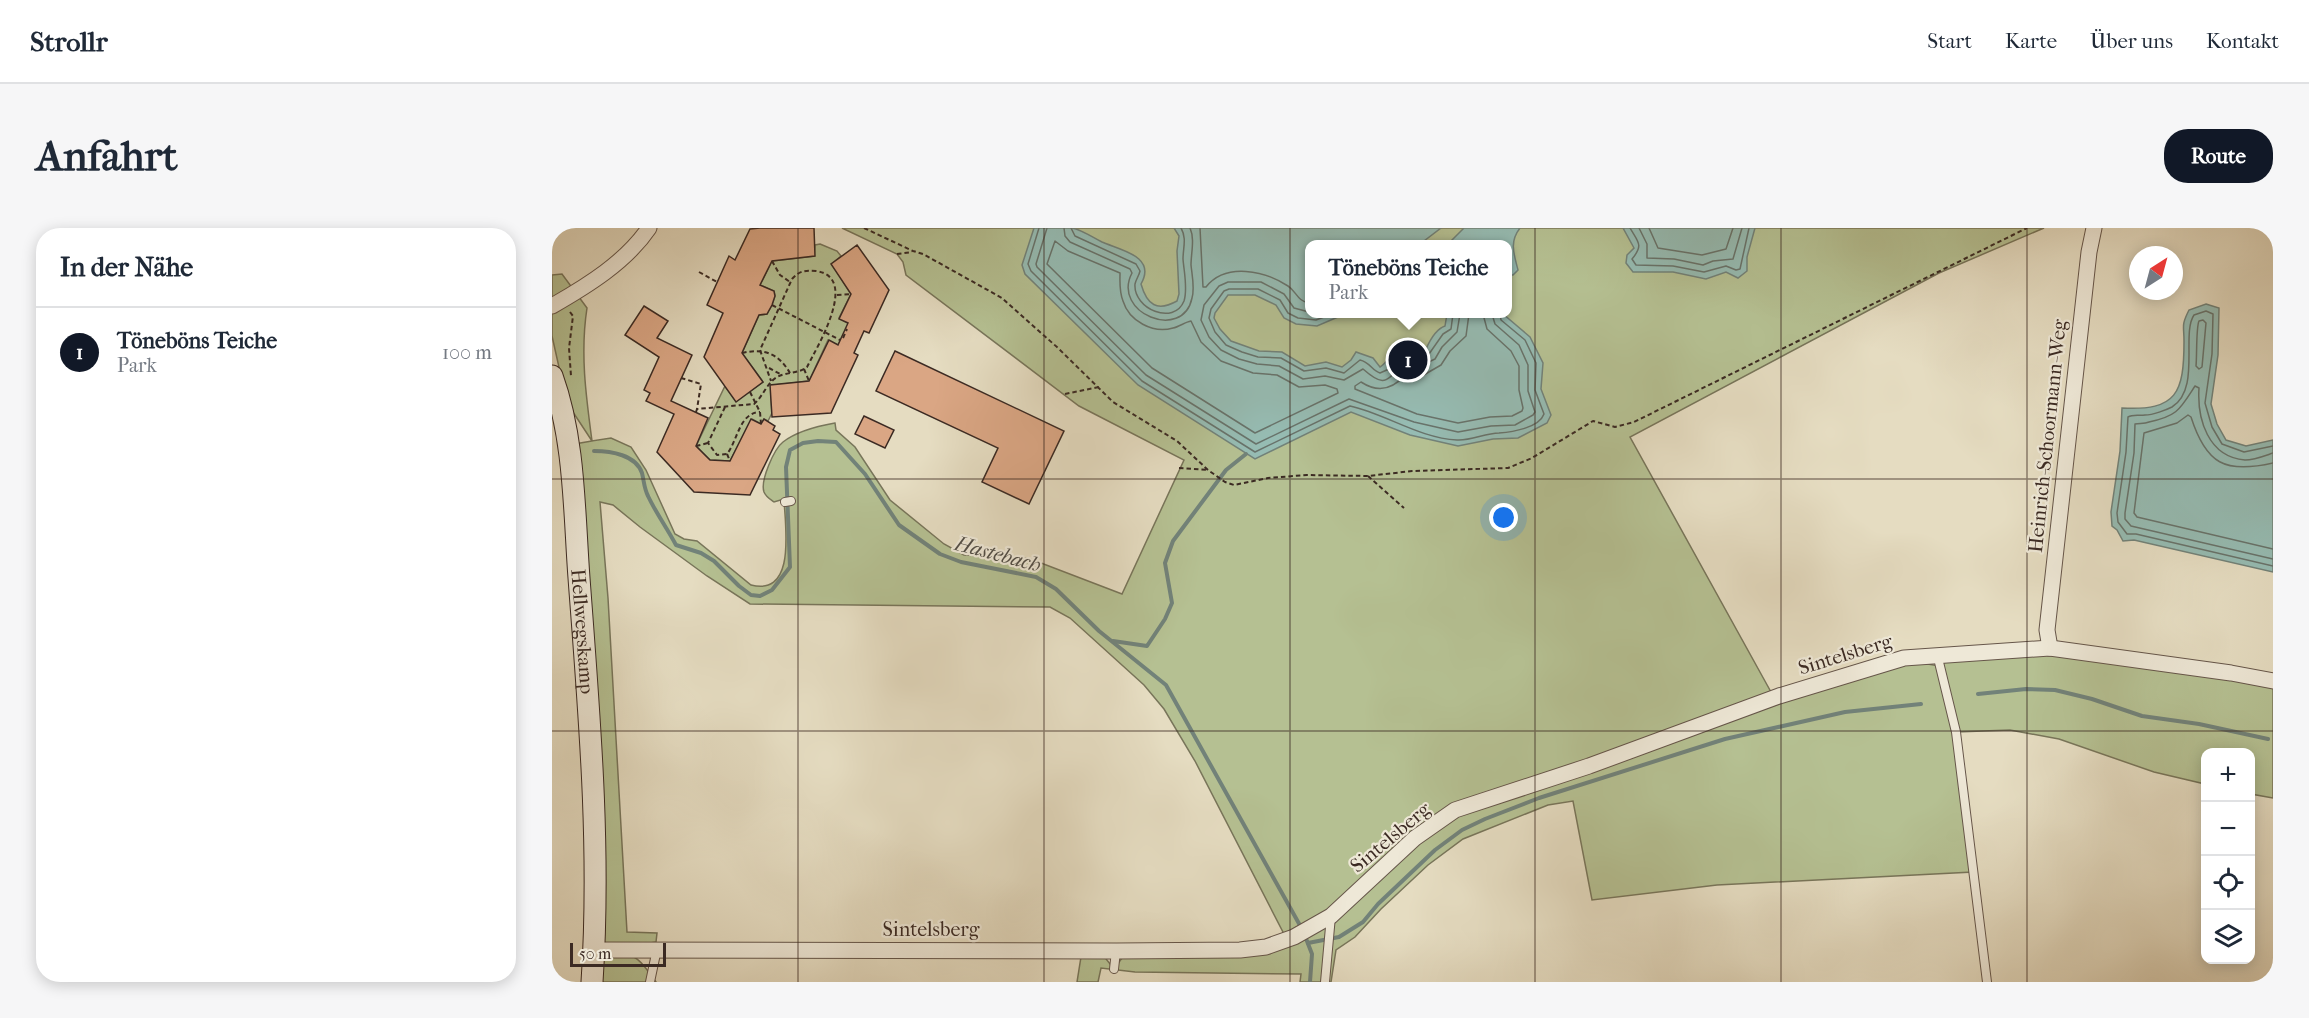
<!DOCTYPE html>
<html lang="de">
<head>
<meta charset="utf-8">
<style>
  body { margin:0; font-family:"IM FELL French Canon",serif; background:#f6f6f7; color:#1f2937 }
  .controls { position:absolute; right:18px; bottom:18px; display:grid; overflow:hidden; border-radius:12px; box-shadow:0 3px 15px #0003 }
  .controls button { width:54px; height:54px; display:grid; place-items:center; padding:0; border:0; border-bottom:2px solid #e0e1e3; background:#fff; color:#1f2937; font:30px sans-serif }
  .compass { position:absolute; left:1577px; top:18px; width:54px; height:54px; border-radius:50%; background:#fff; box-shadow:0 3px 15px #0003; rotate:36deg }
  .scale { position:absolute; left:18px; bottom:15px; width:96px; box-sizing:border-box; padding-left:6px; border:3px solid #3b2a23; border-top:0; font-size:16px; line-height:21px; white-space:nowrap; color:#3b2a23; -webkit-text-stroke:4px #eee8d7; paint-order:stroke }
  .you { position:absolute; left:952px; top:290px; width:21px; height:21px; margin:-15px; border:4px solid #fff; border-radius:50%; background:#1a73e8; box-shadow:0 0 0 9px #1a73e833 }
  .badge { display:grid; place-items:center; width:39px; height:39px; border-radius:50%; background:#111827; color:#fff; font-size:20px; font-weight:700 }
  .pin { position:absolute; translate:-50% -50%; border:3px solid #fff; box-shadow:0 2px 6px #0006 }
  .popup { position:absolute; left:753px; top:12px; width:207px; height:78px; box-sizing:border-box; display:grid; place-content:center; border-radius:12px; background:#fff; filter:drop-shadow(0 2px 4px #0005); font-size:20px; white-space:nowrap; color:#747a83 }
  .popup b { font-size:22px; color:#1f2937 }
  .popup::after { content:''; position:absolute; left:50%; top:100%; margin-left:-12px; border:12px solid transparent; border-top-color:#fff }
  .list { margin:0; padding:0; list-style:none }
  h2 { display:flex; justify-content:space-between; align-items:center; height:78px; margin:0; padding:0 24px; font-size:26px }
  h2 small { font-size:20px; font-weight:400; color:#747a83 }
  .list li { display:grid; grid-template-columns:39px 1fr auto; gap:18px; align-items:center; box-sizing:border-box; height:90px; padding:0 24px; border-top:2px solid #e0e1e3 }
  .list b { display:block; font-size:22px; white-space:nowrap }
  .list p { margin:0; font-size:20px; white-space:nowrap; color:#747a83 }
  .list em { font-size:20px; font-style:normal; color:#747a83 }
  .icon { flex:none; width:33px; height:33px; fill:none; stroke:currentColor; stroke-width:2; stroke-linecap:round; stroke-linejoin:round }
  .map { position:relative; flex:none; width:1721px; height:754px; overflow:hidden; border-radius:24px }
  header { display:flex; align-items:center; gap:36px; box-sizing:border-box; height:84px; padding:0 30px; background:#fff; border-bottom:2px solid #e0e1e3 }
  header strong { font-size:28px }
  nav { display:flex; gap:33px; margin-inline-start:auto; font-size:21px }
  .intro { display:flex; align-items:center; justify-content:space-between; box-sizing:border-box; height:144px; padding:0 36px }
  h1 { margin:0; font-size:42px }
  .button { padding:15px 27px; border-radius:24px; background:#111827; color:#fff; font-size:21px; font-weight:700 }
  main { display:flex; gap:36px; padding:0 36px }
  aside { flex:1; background:#fff; border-radius:24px; box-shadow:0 3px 15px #0003 }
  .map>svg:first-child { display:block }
  .green { fill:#b5c092; stroke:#78755a; stroke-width:1.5; fill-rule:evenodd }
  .water { fill:#96bcb3; stroke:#728279; stroke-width:1.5 }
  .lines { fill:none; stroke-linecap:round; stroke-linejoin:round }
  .shore { stroke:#68736b; stroke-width:1.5 }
  .stream { stroke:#728279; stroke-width:4 }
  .building { fill:#daa684; stroke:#3b2a23; stroke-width:1.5 }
  .lane-casing { stroke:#66564a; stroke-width:10 }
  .street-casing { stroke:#66564a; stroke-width:17 }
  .secondary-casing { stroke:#3b2a23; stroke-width:23 }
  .path { stroke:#3b2a23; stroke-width:2; stroke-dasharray:4.5 3; stroke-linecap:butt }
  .lane { stroke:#eee8d7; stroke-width:8 }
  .street { stroke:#eee8d7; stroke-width:15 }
  .secondary { stroke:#eee8d7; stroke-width:21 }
  .grid { fill:none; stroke:#3b2a23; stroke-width:1.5; stroke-opacity:0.55 }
  .labels { text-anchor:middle; stroke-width:4.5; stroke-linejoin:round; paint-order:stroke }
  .street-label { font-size:20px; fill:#3b2a23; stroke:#eee8d7 }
  .water-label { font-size:21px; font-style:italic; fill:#524e47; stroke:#eee8d7 }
</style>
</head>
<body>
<header>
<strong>Strollr</strong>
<nav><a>Start</a><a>Karte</a><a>Über uns</a><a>Kontakt</a></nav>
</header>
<div class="intro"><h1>Anfahrt</h1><a class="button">Route</a></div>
<main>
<aside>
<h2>In der Nähe<small></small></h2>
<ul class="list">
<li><span class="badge">1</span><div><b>Töneböns Teiche</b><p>Park</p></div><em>100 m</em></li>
</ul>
</aside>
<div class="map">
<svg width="1721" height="754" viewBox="0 0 1721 754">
  <rect width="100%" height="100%" fill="#e5dcc1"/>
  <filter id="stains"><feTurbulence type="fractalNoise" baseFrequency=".00333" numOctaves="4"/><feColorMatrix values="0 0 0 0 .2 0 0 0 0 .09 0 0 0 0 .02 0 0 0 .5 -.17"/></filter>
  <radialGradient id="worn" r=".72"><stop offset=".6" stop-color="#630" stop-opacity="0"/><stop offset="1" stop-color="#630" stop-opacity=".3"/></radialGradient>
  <g class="green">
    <path d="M290 0H1492L1387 45 1078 209 1219 464 1046 528 924 568 783 678 732 706 643 533 612 481 592 457 518 390 498 379 198 376 155 348 88 299 61 277 48 274 56 370 75 704 105 705 104 714 61 721C87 728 89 733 104 754H40L17 217 40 213 15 175 0 108V47L10 46 35 80C28 125 34 168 40 213L59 210 79 219 94 242 123 306 132 311 145 313 199 357C245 369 233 297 232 271L222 274C218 271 214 269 212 264 208 253 222 221 231 214 245 203 266 198 283 195L284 202 303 219 338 272 392 316 412 327 476 330 570 366 632 232 527 178 354 47 351 34 345 26ZM757 16H955V86H757Z"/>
    <polygon points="268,16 285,23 289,28 280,36 299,66 287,90 296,95 297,113 290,109 286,117 276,112 257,153 223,157 223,168 219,169 220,185 216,193 212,191 209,196 200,191 178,233 158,232 144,218 173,158 184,173 211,154 190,125 207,87 215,86 220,77 223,68 222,63 208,57 220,33 262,28 263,17"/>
    <polygon points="1500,427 1721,453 1721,570 1699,566 1698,524 1654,524 1653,556 1602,544 1507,511 1458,502 1404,504 1421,644 1165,657 1040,672 1021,573 996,577 911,611 876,637 829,681 803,709 784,722 779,754 748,754 749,746 583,744 549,740 546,754 525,754 529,729 551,727 562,741 573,726 718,724 866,614 907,588 1225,474 1364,434 1387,438 1398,430"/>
  </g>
  <g class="water">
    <path d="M482 0C494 0 508 0 520 0 530 2 540 9 550 14 568 22 605 28 589 56 595 77 605 84 625 73L627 66 625 23 627 8 622 0H889L868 16H757V86H793L765 98 744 96 732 90 724 77 703 67H676L663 85 662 90 668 101 679 113 707 123 730 124 753 138 774 134 790 139 799 132 804 124 821 130 828 139C835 135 838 127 844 121L864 126 874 121C878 112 884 101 893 98L895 86H951L978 109 991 135 989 161 999 187 995 195 966 210 941 211 906 218 858 207 799 184 703 231 586 157 473 46 470 37Z"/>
    <path d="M912 0H968C957 14 962 26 966 42L961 47H955V16H896Z"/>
    <polygon points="1071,0 1203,0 1195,29 1195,43 1186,50 1174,44 1154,51 1121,44 1081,44 1074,35 1075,27 1082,20"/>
    <path d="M1654 76 1667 80 1666 127 1659 176 1665 196 1674 212 1694 218 1721 212V344L1582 312 1571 313 1565 302 1560 298 1559 284 1568 223 1570 180C1625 183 1632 165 1632 113 1632 97 1629 98 1637 82Z"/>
  </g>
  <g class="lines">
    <g class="shore">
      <path d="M487 0 476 36 479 43 590 153 703 224 798 178C834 186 867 210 905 212 919 213 933 205 947 205 960 204 987 200 992 186L983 162 984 135 973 112 949 92 948 86"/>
      <polyline points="495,0 484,36 485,39 594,147 704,216 797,171 862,194 906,204 939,198 963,197 981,187 983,184 976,163 976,137 967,117 943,96 940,86"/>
      <path d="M512 0 513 8 518 14 578 41 580 45C559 85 631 114 640 70 643 60 640 47 639 37 639 25 643 11 638 0"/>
      <path d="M519 0 523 8 584 36 588 43C587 48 584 51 583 56 581 81 622 98 632 73 636 61 632 44 631 31 631 20 635 10 629 0"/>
      <path d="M648 0 651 59H654C674 34 713 43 736 58 745 64 745 73 757 75"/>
      <path d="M1078 0C1086 14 1092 17 1080 31L1084 37 1121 38 1152 44 1174 38 1184 42 1188 41 1197 0"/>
      <polyline points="1087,0 1095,16 1095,30 1122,31 1151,37 1161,33 1181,31 1190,0"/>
      <polyline points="1097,0 1106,20 1150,27 1174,21 1181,0"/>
      <path d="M503 13 516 23 568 45C568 54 567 63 571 73 577 93 601 106 621 100 627 99 633 94 639 93L649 114 669 133 701 145 725 147 747 159 773 157 785 161 786 165 703 205 600 140 495 36Z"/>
      <path d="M757 84 742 80 732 66 709 54H676L667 58 652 77 649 92 657 109 669 122 687 131 705 136 727 138 751 151 773 148 792 152 811 141C827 155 834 159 848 137L866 139 883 131 890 119 905 104 908 86"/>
      <path d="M780 86 764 92 746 90 736 85 728 72 706 61H677L672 63 659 81 657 90 663 104 674 117 690 124 706 129 729 130 752 143 774 140 792 145 808 132C818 134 820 143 828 145L837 141 845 129 864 132 877 126 891 106 899 101 901 86"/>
      <path d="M917 86 914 108 898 123 889 137 870 148 853 147C840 162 826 165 809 154L803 158V161L865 186 906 195 938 189 960 188 970 183 971 180 967 162V138L959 123 935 101 931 86"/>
      <path d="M1651 92 1654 95 1650 139 1647 141 1644 138C1645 129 1644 99 1647 93Z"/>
      <path d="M1721 218 1692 224 1670 216 1660 199 1653 175 1660 126 1661 86 1654 83 1642 87C1629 106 1649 161 1620 179 1614 182 1601 187 1593 187 1587 188 1581 186 1576 189L1574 224 1565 285 1566 294 1575 306H1584L1721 338"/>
      <path d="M1721 225C1712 228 1702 232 1693 232 1656 229 1645 191 1647 160L1643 158C1628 181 1626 188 1597 194 1592 196 1588 195 1583 196L1582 225 1573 285V291L1579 298 1721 331"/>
      <path d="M1721 235C1673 246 1654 236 1639 189L1636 187 1625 195 1592 205 1582 285 1585 289 1721 321"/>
    </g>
    <g class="stream">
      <path d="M42 223C59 223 84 227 90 245 92 253 92 260 96 268 104 285 115 300 124 317L149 325 162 333 187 358 199 367 208 368 220 362 238 339 234 239 238 222 251 215 266 213 284 214 313 246 347 297 388 326 409 334 484 349 504 361 547 403 614 457 750 701"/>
      <polyline points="561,413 595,418 613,391 620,375 613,335 621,313 674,242 694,226"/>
      <polyline points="1426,466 1474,461 1503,462 1540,471 1590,488 1647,496 1716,511"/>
      <polyline points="753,708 760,726 758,754"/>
      <polyline points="756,715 787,709 811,694 826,676 883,622 910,602 933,591 987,570 1173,511 1293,484 1369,476"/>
    </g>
  </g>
  <g class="building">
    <polygon points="208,0 262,0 263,28 220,33 208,57 222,63 223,68 220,77 215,86 207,87 190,125 211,154 184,174 152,129 171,85 155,77 177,28 183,32 198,1"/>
    <polygon points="305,17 337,62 317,105 312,103 302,125 306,127 279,185 220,189 218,157 257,153 277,112 286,117 296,95 287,91 299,66 279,36"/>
    <polygon points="92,78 116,93 105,110 140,127 119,173 156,190 144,218 158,232 178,233 199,191 209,196 212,191 223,198 221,202 228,206 198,267 142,264 105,224 122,186 94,173 98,165 92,162 107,129 73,107"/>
    <polygon points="343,123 512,203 477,276 430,254 446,220 324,163"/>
    <polygon points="312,188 342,202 333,220 303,206"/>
  </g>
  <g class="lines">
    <g class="lane-casing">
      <g id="lane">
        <polyline points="233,274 239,273"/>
        <polyline points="1385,426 1404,504 1435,754"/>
        <polyline points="562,741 564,723"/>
        <polyline points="98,754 105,721"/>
        <polyline points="773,754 779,688"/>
      </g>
    </g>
    <g class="street-casing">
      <g id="street">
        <path d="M0 78C35 58 74 34 97 0"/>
        <polyline points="1498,420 1495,402 1537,24 1542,0"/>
        <polyline points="42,722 564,723 688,722 714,719 742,709 779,688 863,610 903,582 1037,538 1227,468 1352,430 1498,420 1679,445 1721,453"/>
      </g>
    </g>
    <g class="secondary-casing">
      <g id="secondary">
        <path id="s1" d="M0 148C23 212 22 283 27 350 37 484 49 620 40 754"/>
      </g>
    </g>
    <g class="path">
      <polyline points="312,0 361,23 371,26 450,70 506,120 561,174 625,213 656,242 673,254 682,257 716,250 755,247 816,248 860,243 956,240 980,230 1041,193 1063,199 1082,194 1475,0"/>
      <polyline points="345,26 360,24"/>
      <polyline points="220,33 228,47 238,54"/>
      <polyline points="147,44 165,54"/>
      <polyline points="285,67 299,66"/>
      <polyline points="220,77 288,112"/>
      <polyline points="18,84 21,88 17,120 19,148"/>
      <polyline points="291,110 295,101"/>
      <path d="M190 125C212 120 226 125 238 145"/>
      <polyline points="217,140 228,146"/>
      <polyline points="252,141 257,153"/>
      <polyline points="129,150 149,156 145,181"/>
      <polyline points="198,164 208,184 209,196"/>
      <polyline points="513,166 547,159"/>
      <path d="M173 179 156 215 165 227 175 226C186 212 187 185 208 184"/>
      <path d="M144 184 145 181 202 176C210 169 213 160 220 153 229 143 245 147 255 139 265 119 308 49 264 43 253 42 247 43 240 51L208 122 219 153"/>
      <polyline points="144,218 156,215"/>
      <polyline points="175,226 178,233"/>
      <polyline points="627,240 656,242"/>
      <polyline points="816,248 852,280"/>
    </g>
    <use href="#lane" class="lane"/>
    <use href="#street" class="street"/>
    <use href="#secondary" class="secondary"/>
  </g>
  <path class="grid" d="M246 0V754M492 0V754M738 0V754M983 0V754M1229 0V754M1475 0V754M0 251H1721M0 503H1721"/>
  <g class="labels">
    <g class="street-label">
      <text transform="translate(1495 208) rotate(-84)" y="7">Heinrich-Schoormann-Weg</text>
      <text dy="7" stroke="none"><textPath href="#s1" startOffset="258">Hellwegskamp</textPath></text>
      <text transform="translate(1293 426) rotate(-17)" y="7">Sintelsberg</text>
      <text transform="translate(838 609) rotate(-40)" y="7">Sintelsberg</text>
      <text x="379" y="708">Sintelsberg</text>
    </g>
    <g class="water-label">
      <text transform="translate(446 326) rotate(15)" y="7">Hastebach</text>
    </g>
  </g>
  <rect width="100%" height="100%" filter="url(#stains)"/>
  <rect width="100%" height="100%" fill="url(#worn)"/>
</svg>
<div class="controls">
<button>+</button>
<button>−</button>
<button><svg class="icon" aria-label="locate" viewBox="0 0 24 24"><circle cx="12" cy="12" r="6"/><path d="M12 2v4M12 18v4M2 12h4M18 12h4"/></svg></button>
<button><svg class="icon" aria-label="layers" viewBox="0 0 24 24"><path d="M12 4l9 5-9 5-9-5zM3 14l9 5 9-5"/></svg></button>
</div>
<svg class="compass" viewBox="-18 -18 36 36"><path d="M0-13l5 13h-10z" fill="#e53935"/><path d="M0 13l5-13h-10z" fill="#747a83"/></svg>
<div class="scale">50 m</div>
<div class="you"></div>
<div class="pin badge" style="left:856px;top:132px">1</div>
<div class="popup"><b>Töneböns Teiche</b>Park</div>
</div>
</main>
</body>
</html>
